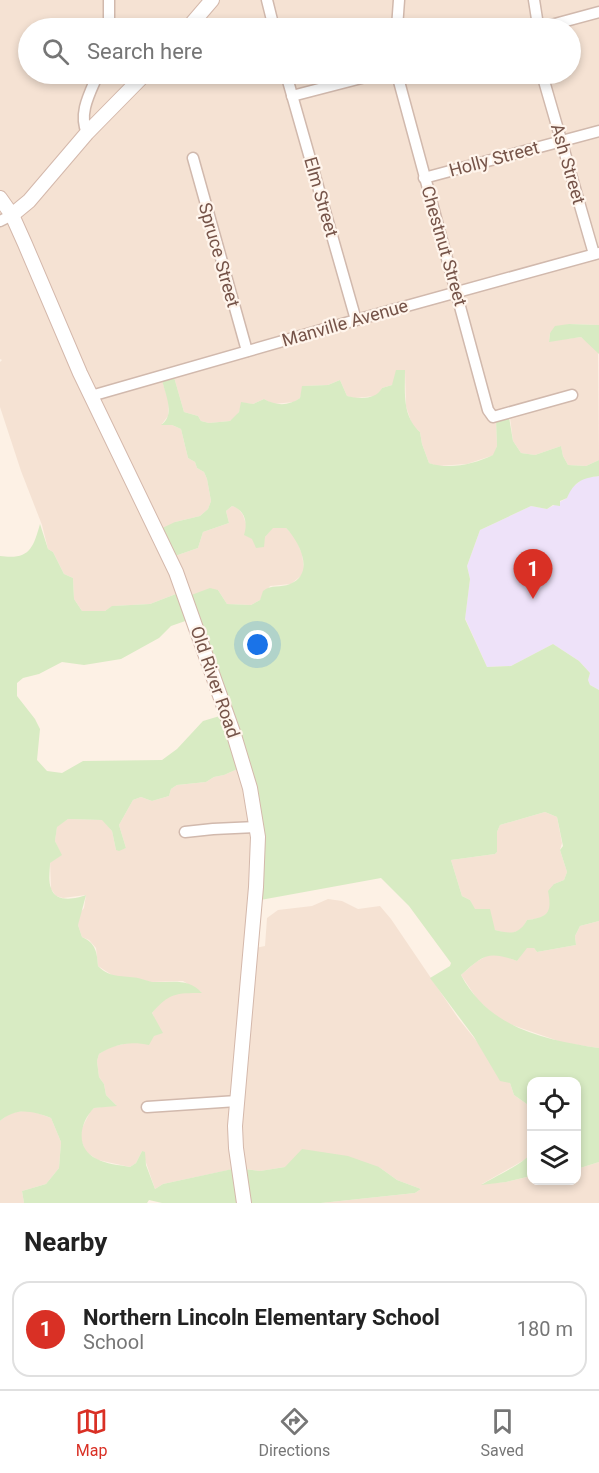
<!DOCTYPE html>
<html lang="en">
<head>
<meta charset="utf-8">
<style>
  body { margin:0; font-family:Roboto,sans-serif; background:#f2f2f2; color:#222 }
  .controls { position:absolute; right:18px; bottom:18px; display:grid; overflow:hidden; border-radius:12px; box-shadow:0 3px 9px #0003 }
  .controls button { width:54px; height:54px; display:grid; place-items:center; padding:0; border:0; border-bottom:2px solid #e0e0e0; background:#fff; color:#222; font:30px sans-serif }
  .you { position:absolute; left:258px; top:645px; width:21px; height:21px; margin:-15px; border:4px solid #fff; border-radius:50%; background:#1a73e8; box-shadow:0 0 0 9px #1a73e833 }
  .badge { display:grid; place-items:center; width:39px; height:39px; border-radius:50%; background:#d93025; color:#fff; font-size:20px; font-weight:700 }
  .pin { position:absolute; translate:-50% -50px; filter:drop-shadow(0 2px 3px #0008) }
  .pin::after { content:''; position:absolute; top:32px; width:21px; height:18px; background:inherit; clip-path:polygon(0 0,100% 0,50% 100%) }
  .list { margin:0; padding:0; list-style:none }
  h2 { display:flex; justify-content:space-between; align-items:center; height:78px; margin:0; padding:0 24px; font-size:26px }
  h2 small { font-size:20px; font-weight:400; color:#767676 }
  .list li { display:grid; grid-template-columns:39px 1fr auto; gap:18px; align-items:center; box-sizing:border-box; height:96px; margin:0 12px 12px; padding:0 12px; border:2px solid #e0e0e0; border-radius:18px }
  .list b { display:block; font-size:22px; white-space:nowrap }
  .list p { margin:0; font-size:20px; white-space:nowrap; color:#767676 }
  .list em { font-size:20px; font-style:normal; color:#767676 }
  .icon { flex:none; width:33px; height:33px; fill:none; stroke:currentColor; stroke-width:2; stroke-linecap:round; stroke-linejoin:round }
  .map { position:relative; flex:none; width:599px; height:1203px; overflow:hidden }
  .search { position:absolute; background:#fff; box-shadow:0 3px 9px #0003; left:18px; right:18px; top:18px; height:66px; display:flex; align-items:center; gap:15px; box-sizing:border-box; padding:0 21px; border-radius:33px; color:#767676; font-size:22px }
  .sheet { height:186px; background:#fff }
  nav { display:flex; justify-content:space-around; align-items:center; box-sizing:border-box; height:84px; border-top:2px solid #e0e0e0; background:#fff; font-size:16px; color:#767676 }
  nav a { display:grid; justify-items:center; gap:3px }
  nav .on { color:#d93025 }
  .map>svg:first-child { display:block }
  .residential { fill:#f5e2d3; fill-rule:evenodd }
  .education { fill:#eee2f9 }
  .green { fill:#d8ebc3; fill-rule:evenodd }
  .lines { fill:none; stroke-linecap:round; stroke-linejoin:round }
  .minor-casing { stroke:#d1b9ad; stroke-width:13 }
  .secondary-casing { stroke:#d4b8ab; stroke-width:16 }
  .minor { stroke:#fff; stroke-width:10 }
  .secondary { stroke:#fff; stroke-width:14 }
  .labels { text-anchor:middle; stroke-width:4.5; stroke-linejoin:round; paint-order:stroke }
  .street-label { font-size:18px; fill:#765449; stroke:#fff5ec }
</style>
</head>
<body>
<div class="map">
<svg width="599" height="1203" viewBox="0 0 599 1203">
  <rect width="100%" height="100%" fill="#fdf1e5"/>
  <g class="residential">
    <path d="M0 0H599V325L569 324 550 333 549 341 581 337 598 351 599 460 586 466 568 465 563 456 561 446 535 455 521 453 513 441 510 418 496 420 497 446 494 455 467 464 437 466 429 463 422 444 420 432 412 425 406 406 405 370 392 385 382 388 379 394 376 396 354 398 347 396 340 380 328 385 303 386 300 398 294 402 273 404 264 399 253 404 242 403 239 412 234 419 230 421 209 423 201 421 198 416 184 412 174 377 163 384 169 401 168 416 162 424 172 425 181 429 188 458 195 462 197 468 204 472 207 479 211 501 208 509 200 516 175 522 172 557 198 548 203 532 229 523 226 511 232 506 238 508 243 515 247 527 265 537 273 527 286 528 295 537 302 554 304 569 302 575 291 584 270 586 260 600 251 605 227 604 218 590 186 597 181 592 150 604 113 606 105 611H82L74 599 73 578 64 574 53 552 48 549 42 525 21 471 0 407V362L2 360 0 359ZM28 28H570V74H28Z"/>
    <polygon points="242,767 256,817 250,949 265,946 267,918 278,910 312,906 328,899 342,901 358,909 380,906 391,919 458,1018 510,1083 514,1095 531,1107 531,1156 482,1184 506,1182 531,1176 532,1180 576,1180 577,1169 599,1162 599,1203 321,1203 415,1193 421,1189 397,1180 379,1167 285,1167 260,1171 238,1168 163,1184 155,1189 142,1151 136,1163 130,1167 98,1160 86,1152 81,1140 81,1130 90,1112 94,1108 116,1105 106,1095 104,1084 99,1077 97,1061 99,1054 110,1047 133,1042 149,1044 154,1017 152,1013 163,999 176,993 201,992 183,981 150,982 136,978 115,977 98,966 96,948 89,940 82,937 78,925 79,914 84,908 86,895 63,898 56,896 51,889 50,862 61,855 55,841 57,826 68,819 103,820 112,831 116,850 126,848 119,825 133,800 141,797 152,801 169,796 171,789 177,785 206,782 214,777 224,775"/>
    <polygon points="545,812 557,817 562,843 560,850 567,872 564,880 554,884 549,912 540,918 527,920 522,929 510,934 495,930 479,910 474,909 470,900 462,896 451,860 495,854 497,852 497,832 500,825"/>
    <polygon points="599,921 599,1048 564,1043 504,1022 495,1016 477,999 461,975 476,962 490,954 499,954 517,961 526,948 534,948 537,952 576,945 575,936 580,926"/>
    <polygon points="29,1110 51,1118 61,1142 59,1168 46,1184 22,1191 24,1203 0,1203 0,1121 10,1113"/>
  </g>
  <polygon class="education" points="599,476 599,690 590,685 588,680 590,673 579,661 553,644 511,666 487,667 465,618 470,579 467,566 480,530 531,506 547,509 567,498 570,489 584,478"/>
  <g class="green">
    <polygon points="569,324 599,325 599,354 581,337 549,342 550,333 555,326"/>
    <path d="M396 370H405C405 392 402 416 420 432L422 444 429 463C449 470 475 464 493 455L497 446 496 420 509 417 513 441 521 453 535 455 561 446 563 456 568 465 586 466 599 460V476C582 478 574 482 567 498L560 501V506L553 505 547 509 531 506 480 530 467 566 470 579 465 619 487 667 511 666 553 644 579 661 590 673 588 680 590 685 599 690V921L580 926 575 936 576 945 537 952 534 948H527L517 961C487 950 483 956 461 975 489 1028 544 1040 599 1048V1162L577 1169 576 1082H532L531 1107 514 1095 510 1083 500 1081 474 1037 430 978 450 966 451 963 409 906 381 878 255 901 256 842 242 767 224 775 214 777 206 782 177 785 171 789 169 796 152 801 141 797 133 800 119 825 126 848 119 851 116 850 112 831 102 820 68 819 57 827 55 841 62 855 50 863C50 870 48 881 51 888 55 903 76 899 86 895L78 925 82 937C96 943 97 953 98 966 111 979 123 975 138 978 143 979 147 981 152 982 171 983 188 977 202 993 176 993 169 993 152 1013L163 1033 154 1036 149 1045C130 1041 115 1044 99 1054L97 1061 99 1077 104 1084 106 1095 117 1106 94 1108C79 1123 75 1149 97 1159 106 1164 119 1165 130 1167L136 1163 142 1151 145 1152 146 1165 155 1189 163 1184 237 1168 260 1171 285 1167 302 1149 348 1156 379 1167 397 1180 421 1189 415 1193 321 1203H162L149 1200 147 1203H24L22 1191 46 1184 59 1168 61 1142 51 1118C31 1111 17 1107 0 1121V556C29 560 33 549 40 524L48 549 53 552 64 574 73 578 74 599 82 611H105L112 606 150 604 181 592 186 597 210 588 218 590 227 604 251 605 260 600 263 591C272 584 280 588 290 584 316 574 299 541 286 528H273L265 537 264 547 256 548 252 539 244 535C248 523 245 510 232 506L226 511 229 523 203 532 198 548 172 557 156 531 175 522 200 516 208 509 211 501 207 479 204 472 197 468 195 462 188 458 181 429 172 425H161C176 415 165 394 162 380L174 377 184 412 198 416 201 421 209 423 230 421 239 412 241 402 253 404 264 399C276 406 289 406 300 398L302 386 328 385 340 380 347 396C359 399 376 400 382 388L392 385ZM191 619 223 715 203 721 177 749 162 760 83 761 62 773 47 771 37 760 40 729 35 719 17 696V683L23 678 39 674 62 662 84 665 121 659 159 638 171 626ZM545 812 557 817 563 846 560 850 567 872 564 880 554 884 548 891C552 912 549 917 527 920 519 935 510 934 495 930L490 909H475L470 900 462 896 451 860 495 854 497 852V832L500 825Z"/>
    <path d="M531 1153V1176L506 1182 481 1185C494 1177 525 1163 531 1153Z"/>
  </g>
  <g class="lines">
    <g class="minor-casing">
      <g id="minor">
        <polyline points="267,0 274,28"/>
        <polyline points="534,0 537,19 536,28"/>
        <polyline points="109,28 109,0"/>
        <polyline points="397,28 399,0"/>
        <polyline points="540,28 599,12"/>
        <polyline points="286,74 356,320"/>
        <polyline points="397,74 488,410 493,417 572,395"/>
        <polyline points="542,74 594,254"/>
        <polyline points="292,96 377,74"/>
        <path d="M87 133C78 113 90 93 98 74"/>
        <polyline points="193,158 247,351"/>
        <polyline points="424,178 599,131"/>
        <polyline points="0,221 12,215"/>
        <polyline points="91,396 356,320 599,253"/>
        <polyline points="185,832 213,829 257,827"/>
        <polyline points="147,1107 237,1101"/>
      </g>
    </g>
    <g class="secondary-casing">
      <g id="secondary">
        <polyline points="188,28 212,0"/>
        <polyline points="0,198 12,215 25,244 80,373 176,572 234,735 250,788 258,837 256,887 235,1126 236,1148 244,1203"/>
        <polyline points="12,215 29,201 87,133 145,74"/>
      </g>
    </g>
    <use href="#minor" class="minor"/>
    <use href="#secondary" class="secondary"/>
  </g>
  <g class="labels">
    <g class="street-label">
      <text transform="translate(494 159) rotate(-15)" y="6">Holly Street</text>
      <text transform="translate(568 164) rotate(74)" y="6">Ash Street</text>
      <text transform="translate(321 197) rotate(74)" y="6">Elm Street</text>
      <text transform="translate(444 246) rotate(74)" y="6">Chestnut Street</text>
      <text transform="translate(219 255) rotate(74)" y="6">Spruce Street</text>
      <text transform="translate(345 323) rotate(-16)" y="6">Manville Avenue</text>
      <text transform="translate(215 682) rotate(71)" y="6">Old River Road</text>
    </g>
  </g>
</svg>
<div class="controls">
<button><svg class="icon" aria-label="locate" viewBox="0 0 24 24"><circle cx="12" cy="12" r="6"/><path d="M12 2v4M12 18v4M2 12h4M18 12h4"/></svg></button>
<button><svg class="icon" aria-label="layers" viewBox="0 0 24 24"><path d="M12 4l9 5-9 5-9-5zM3 14l9 5 9-5"/></svg></button>
</div>
<div class="you"></div>
<div class="pin badge" style="left:533px;top:599px">1</div>
<div class="search"><svg class="icon" aria-label="search" viewBox="0 0 24 24"><circle cx="10" cy="10" r="6"/><path d="M15 15l6 6"/></svg>Search here</div>
</div>
<section class="sheet">
<h2>Nearby<small></small></h2>
<ul class="list">
<li><span class="badge">1</span><div><b>Northern Lincoln Elementary School</b><p>School</p></div><em>180 m</em></li>
</ul>
</section>
<nav>
<a class="on"><svg class="icon" aria-label="map" viewBox="0 0 24 24"><path d="M3 6l6-2 6 2 6-2v14l-6 2-6-2-6 2zM9 4v14M15 6v14"/></svg>Map</a>
<a><svg class="icon" aria-label="directions" viewBox="0 0 24 24"><path d="M12 3l9 9-9 9-9-9zM9 14v-3h6M13 9l2 2-2 2"/></svg>Directions</a>
<a><svg class="icon" aria-label="saved" viewBox="0 0 24 24"><path d="M7 4h10v16l-5-4-5 4z"/></svg>Saved</a>
</nav>
</body>
</html>
